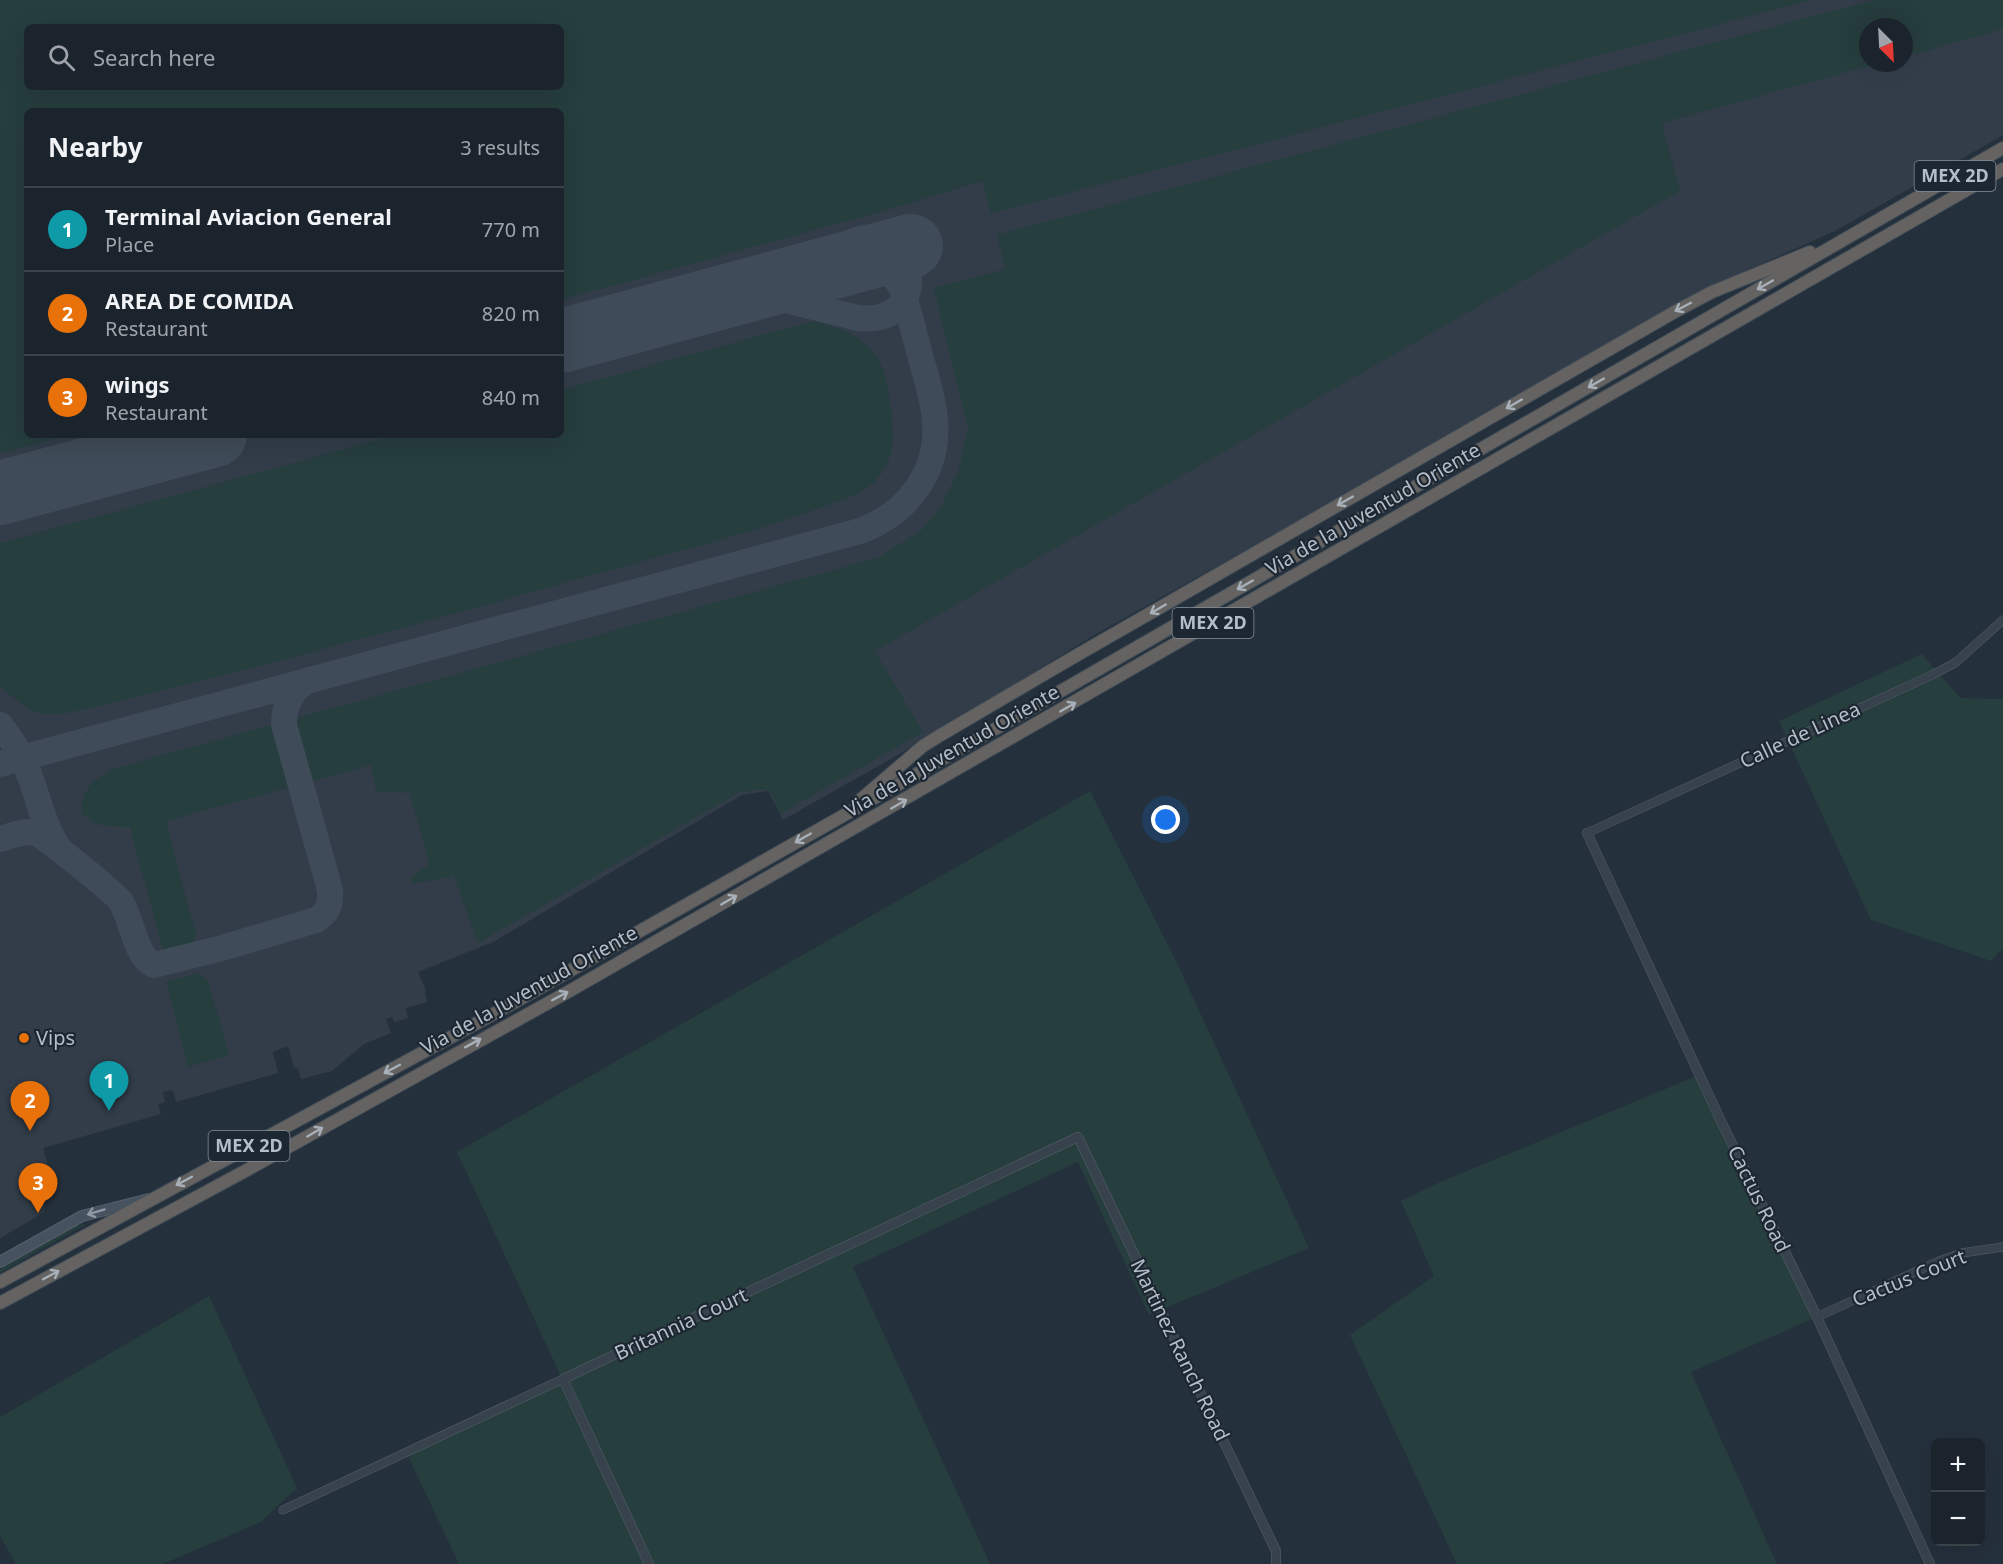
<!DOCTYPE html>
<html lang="en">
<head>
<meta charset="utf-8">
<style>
  body { margin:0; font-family:"Noto Sans",sans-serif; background:#283039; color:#f1f3f6 }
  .controls { position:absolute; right:18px; bottom:18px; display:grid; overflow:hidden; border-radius:9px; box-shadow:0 6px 24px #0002 }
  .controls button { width:54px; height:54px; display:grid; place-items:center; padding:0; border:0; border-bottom:2px solid #394149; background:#1b242d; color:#f1f3f6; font:30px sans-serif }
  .compass { position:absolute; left:1859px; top:18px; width:54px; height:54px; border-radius:50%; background:#1b242d; box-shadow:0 6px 24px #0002; rotate:156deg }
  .you { position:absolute; left:1166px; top:820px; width:21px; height:21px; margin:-15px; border:4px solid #fff; border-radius:50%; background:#1a73e8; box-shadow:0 0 0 9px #1a73e833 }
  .badge { display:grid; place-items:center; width:39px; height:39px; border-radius:50%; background:#0b8043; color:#fff; font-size:20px; font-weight:700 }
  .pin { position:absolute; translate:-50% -50px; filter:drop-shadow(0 2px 3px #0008) }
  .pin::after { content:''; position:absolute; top:32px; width:21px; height:18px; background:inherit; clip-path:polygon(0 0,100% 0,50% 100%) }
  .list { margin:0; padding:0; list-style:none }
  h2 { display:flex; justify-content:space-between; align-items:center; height:78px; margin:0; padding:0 24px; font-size:26px }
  h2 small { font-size:20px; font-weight:400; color:#a0a4aa }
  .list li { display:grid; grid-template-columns:39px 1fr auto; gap:18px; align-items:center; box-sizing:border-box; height:84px; padding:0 24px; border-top:2px solid #394149 }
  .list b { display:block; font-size:22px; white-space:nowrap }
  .list p { margin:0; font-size:20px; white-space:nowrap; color:#a0a4aa }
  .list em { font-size:20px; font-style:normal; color:#a0a4aa }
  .icon { flex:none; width:33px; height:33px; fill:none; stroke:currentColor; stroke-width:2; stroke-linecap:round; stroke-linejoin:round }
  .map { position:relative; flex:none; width:2003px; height:1564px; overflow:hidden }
  .search { position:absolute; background:#1b242d; box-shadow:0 6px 24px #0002; left:24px; top:24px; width:540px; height:66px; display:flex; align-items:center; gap:15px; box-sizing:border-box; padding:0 21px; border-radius:9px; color:#a0a4aa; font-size:22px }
  .panel { position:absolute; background:#1b242d; box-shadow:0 6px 24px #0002; left:24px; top:108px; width:540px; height:330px; border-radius:9px }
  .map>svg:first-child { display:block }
  .airport { fill:#323d49; fill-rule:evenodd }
  .green { fill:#273e3e; fill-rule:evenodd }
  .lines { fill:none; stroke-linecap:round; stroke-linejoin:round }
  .taxiway { stroke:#3f4b58; stroke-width:26 }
  .runway { stroke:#3f4b58; stroke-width:64 }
  .minor-casing { stroke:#56606a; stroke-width:9 }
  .tertiary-casing { stroke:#56606a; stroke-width:10 }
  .secondary-casing { stroke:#56606a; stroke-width:12 }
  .trunk-casing { stroke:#434d57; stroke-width:14 }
  .minor { stroke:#38424c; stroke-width:8 }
  .tertiary { stroke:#38424c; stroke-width:9 }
  .secondary { stroke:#46525f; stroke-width:10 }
  .trunk { stroke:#646361; stroke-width:12 }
  .oneway { stroke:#a8b0b9 }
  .oneway2 { stroke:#8e98a3 }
  .food-dot { fill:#e8710a; stroke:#1d2731; stroke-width:2 }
  .labels { text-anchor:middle; stroke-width:4.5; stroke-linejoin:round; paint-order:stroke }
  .shield { fill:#1d2731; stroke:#87909b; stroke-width:1.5 }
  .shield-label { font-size:18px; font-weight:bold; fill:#b4bdc8 }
  .street-label { font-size:20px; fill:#b4bdc8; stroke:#1d2731 }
  .poi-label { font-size:20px; fill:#b4bdc8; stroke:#1d2731; text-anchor:start }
</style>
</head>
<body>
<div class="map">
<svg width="2003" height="1564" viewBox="0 0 2003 1564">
  <rect width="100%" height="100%" fill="#24303c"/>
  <path class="airport" d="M0 0H2003V135L1837 230 1730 278 1091 637 903 752 783 820 768 791 742 795 493 942 418 972 426 991 425 992 427 1002 406 1008 408 1018 394 1022 392 1017 386 1019 391 1033 364 1044 332 1071 301 1079 298 1068H294L288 1046 273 1052 278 1073 176 1102 173 1090 163 1092 165 1102 158 1104 161 1114 43 1148 51 1177 41 1190 45 1212 0 1238ZM27 27H561V87H27ZM1868 27H1904V63H1868ZM27 111H561V435H27Z"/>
  <g class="green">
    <path d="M0 0H1813L991 213 982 181 887 210 561 300V111H27V435H68L0 454ZM27 27H561V87H27Z"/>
    <path d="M1873 0H2003V29L1904 57V27H1868V63H1880L1662 123 1680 191 875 651 923 732 780 814 769 789 740 792 478 943 454 876 412 884 411 877 429 864 410 793 376 791 371 765 166 821 196 935 192 947 168 954 163 951 130 827C112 827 95 828 82 813 77 794 96 777 112 769L877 558 922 530 940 508 959 469 968 428 934 288 1005 269 997 235Z"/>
    <path d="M813 321C850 330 880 343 887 385 893 419 902 458 872 484 856 497 832 503 814 510 759 530 703 545 647 560 453 614 259 669 63 714 32 717 22 704 0 686V543L396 435H561V390Z"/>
    <polygon points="1922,654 1960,698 2003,699 2003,948 1991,961 1871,920 1779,721"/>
    <polygon points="1090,791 1177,963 1309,1248 1149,1315 1078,1162 853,1267 990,1564 459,1564 406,1452 562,1379 457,1152"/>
    <polygon points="197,973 208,980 229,1055 188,1067 166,982"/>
    <polygon points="1699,1075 1817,1317 1691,1372 1777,1564 1457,1564 1350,1335 1434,1276 1401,1201 1438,1183"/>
    <polygon points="89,1223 77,1229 0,1273 0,1269 77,1226"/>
    <polygon points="209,1296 297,1488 261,1522 163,1564 16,1564 0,1536 0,1417"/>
  </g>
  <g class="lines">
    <g class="taxiway">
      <path d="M733 295 757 293 858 318C932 326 918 229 864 238 838 243 841 258 824 268 818 271 812 273 806 275"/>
      <path d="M0 725C14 742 25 761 32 782 40 805 45 828 59 848"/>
      <path d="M0 764 860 531C906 514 939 473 935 422 934 401 927 380 921 359 915 336 909 312 902 288 890 269 874 264 852 263"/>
      <path d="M0 839C11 836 24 830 36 833 42 834 117 895 121 902 132 919 136 959 154 965L222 948 316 920C328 913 331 904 330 890L284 725C284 705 291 691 308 680"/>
    </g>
    <g class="runway">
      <polyline points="561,341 911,246"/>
      <polyline points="0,493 215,435"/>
    </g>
    <g class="minor-casing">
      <g id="minor">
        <polyline points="1587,833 1932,675 1955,663 2003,620"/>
        <polyline points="1817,1317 1939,1261 1962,1253 2003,1247"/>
        <polyline points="283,1510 563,1379"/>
      </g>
    </g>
    <g class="tertiary-casing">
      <g id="tertiary">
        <polyline points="1587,833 1720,1119 1817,1317 1930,1564"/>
        <polyline points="649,1564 563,1379 1078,1137 1276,1551 1276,1564"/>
      </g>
    </g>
    <g class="secondary-casing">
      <polyline id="secondary" points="0,1262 82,1216 149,1199"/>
    </g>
    <g class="trunk-casing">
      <g id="trunk">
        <polyline points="860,800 923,746 939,736 1072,658 1678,310 1712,292 1810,252"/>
        <polyline points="0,1282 499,1011 936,763 2003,148"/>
        <polyline points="0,1303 247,1170 566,993 2003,169"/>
      </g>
    </g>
    <use href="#minor" class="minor"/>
    <use href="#tertiary" class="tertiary"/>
    <use href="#secondary" class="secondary"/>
    <use href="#trunk" class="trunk"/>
  </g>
  <defs><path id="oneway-shaft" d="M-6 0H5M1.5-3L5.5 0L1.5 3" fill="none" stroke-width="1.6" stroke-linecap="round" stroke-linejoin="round" transform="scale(1.5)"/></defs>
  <g class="oneway">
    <use href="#oneway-shaft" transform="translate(1765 285) rotate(150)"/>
    <use href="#oneway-shaft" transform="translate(1683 307) rotate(152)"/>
    <use href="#oneway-shaft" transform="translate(1596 383) rotate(150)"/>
    <use href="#oneway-shaft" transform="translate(1514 404) rotate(150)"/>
    <use href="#oneway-shaft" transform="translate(1345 501) rotate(150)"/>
    <use href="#oneway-shaft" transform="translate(1245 585) rotate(150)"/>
    <use href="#oneway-shaft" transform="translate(1158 609) rotate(150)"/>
    <use href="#oneway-shaft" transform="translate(1068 707) rotate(-30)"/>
    <use href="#oneway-shaft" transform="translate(899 804) rotate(-30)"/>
    <use href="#oneway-shaft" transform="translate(803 838) rotate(150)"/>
    <use href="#oneway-shaft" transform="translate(729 900) rotate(-30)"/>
    <use href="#oneway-shaft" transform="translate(560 996) rotate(-28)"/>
    <use href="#oneway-shaft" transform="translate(473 1043) rotate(-29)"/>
    <use href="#oneway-shaft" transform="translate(392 1069) rotate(152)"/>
    <use href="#oneway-shaft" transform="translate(315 1132) rotate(-30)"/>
    <use href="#oneway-shaft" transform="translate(184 1181) rotate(152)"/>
    <use href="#oneway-shaft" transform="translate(51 1275) rotate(-28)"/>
  </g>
  <use class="oneway2" href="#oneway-shaft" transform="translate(96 1212) rotate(163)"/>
  <circle class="food-dot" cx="24" cy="1038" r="6"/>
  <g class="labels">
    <g class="shield">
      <rect x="1914.5" y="161" width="81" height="30" rx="4.5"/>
      <rect x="1172.5" y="608" width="81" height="30" rx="4.5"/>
      <rect x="208.5" y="1131" width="81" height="30" rx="4.5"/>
    </g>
    <g class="shield-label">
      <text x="1955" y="182">MEX 2D</text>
      <text x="1213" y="629">MEX 2D</text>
      <text x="249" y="1152">MEX 2D</text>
    </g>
    <g class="street-label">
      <text transform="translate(1373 509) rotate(-30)" y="7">Via de la Juventud Oriente</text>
      <text transform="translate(1800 735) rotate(-25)" y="7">Calle de Linea</text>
      <text transform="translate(952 751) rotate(-30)" y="7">Via de la Juventud Oriente</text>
      <text transform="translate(529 990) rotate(-29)" y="7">Via de la Juventud Oriente</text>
      <text transform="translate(1759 1199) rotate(64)" y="7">Cactus Road</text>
      <text transform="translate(1909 1278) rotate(-22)" y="7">Cactus Court</text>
      <text transform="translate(681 1324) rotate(-25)" y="7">Britannia Court</text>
      <text transform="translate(1180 1350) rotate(64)" y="7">Martinez Ranch Road</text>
    </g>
    <g class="poi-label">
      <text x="36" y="1045">Vips</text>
    </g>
  </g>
</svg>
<div class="controls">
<button>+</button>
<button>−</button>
</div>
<svg class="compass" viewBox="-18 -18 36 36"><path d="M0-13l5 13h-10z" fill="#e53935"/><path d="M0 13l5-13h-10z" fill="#a0a4aa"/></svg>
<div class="you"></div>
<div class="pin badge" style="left:109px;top:1111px;background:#0f9aa8">1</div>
<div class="pin badge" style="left:30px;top:1131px;background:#e8710a">2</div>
<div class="pin badge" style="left:38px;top:1213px;background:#e8710a">3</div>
<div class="search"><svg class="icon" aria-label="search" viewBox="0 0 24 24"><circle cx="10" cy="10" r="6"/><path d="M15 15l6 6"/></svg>Search here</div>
<section class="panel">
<h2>Nearby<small>3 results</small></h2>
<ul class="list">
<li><span class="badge" style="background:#0f9aa8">1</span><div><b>Terminal Aviacion General</b><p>Place</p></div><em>770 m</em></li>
<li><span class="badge" style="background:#e8710a">2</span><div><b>AREA DE COMIDA</b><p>Restaurant</p></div><em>820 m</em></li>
<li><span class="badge" style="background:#e8710a">3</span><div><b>wings</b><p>Restaurant</p></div><em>840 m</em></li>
</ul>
</section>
</div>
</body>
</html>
